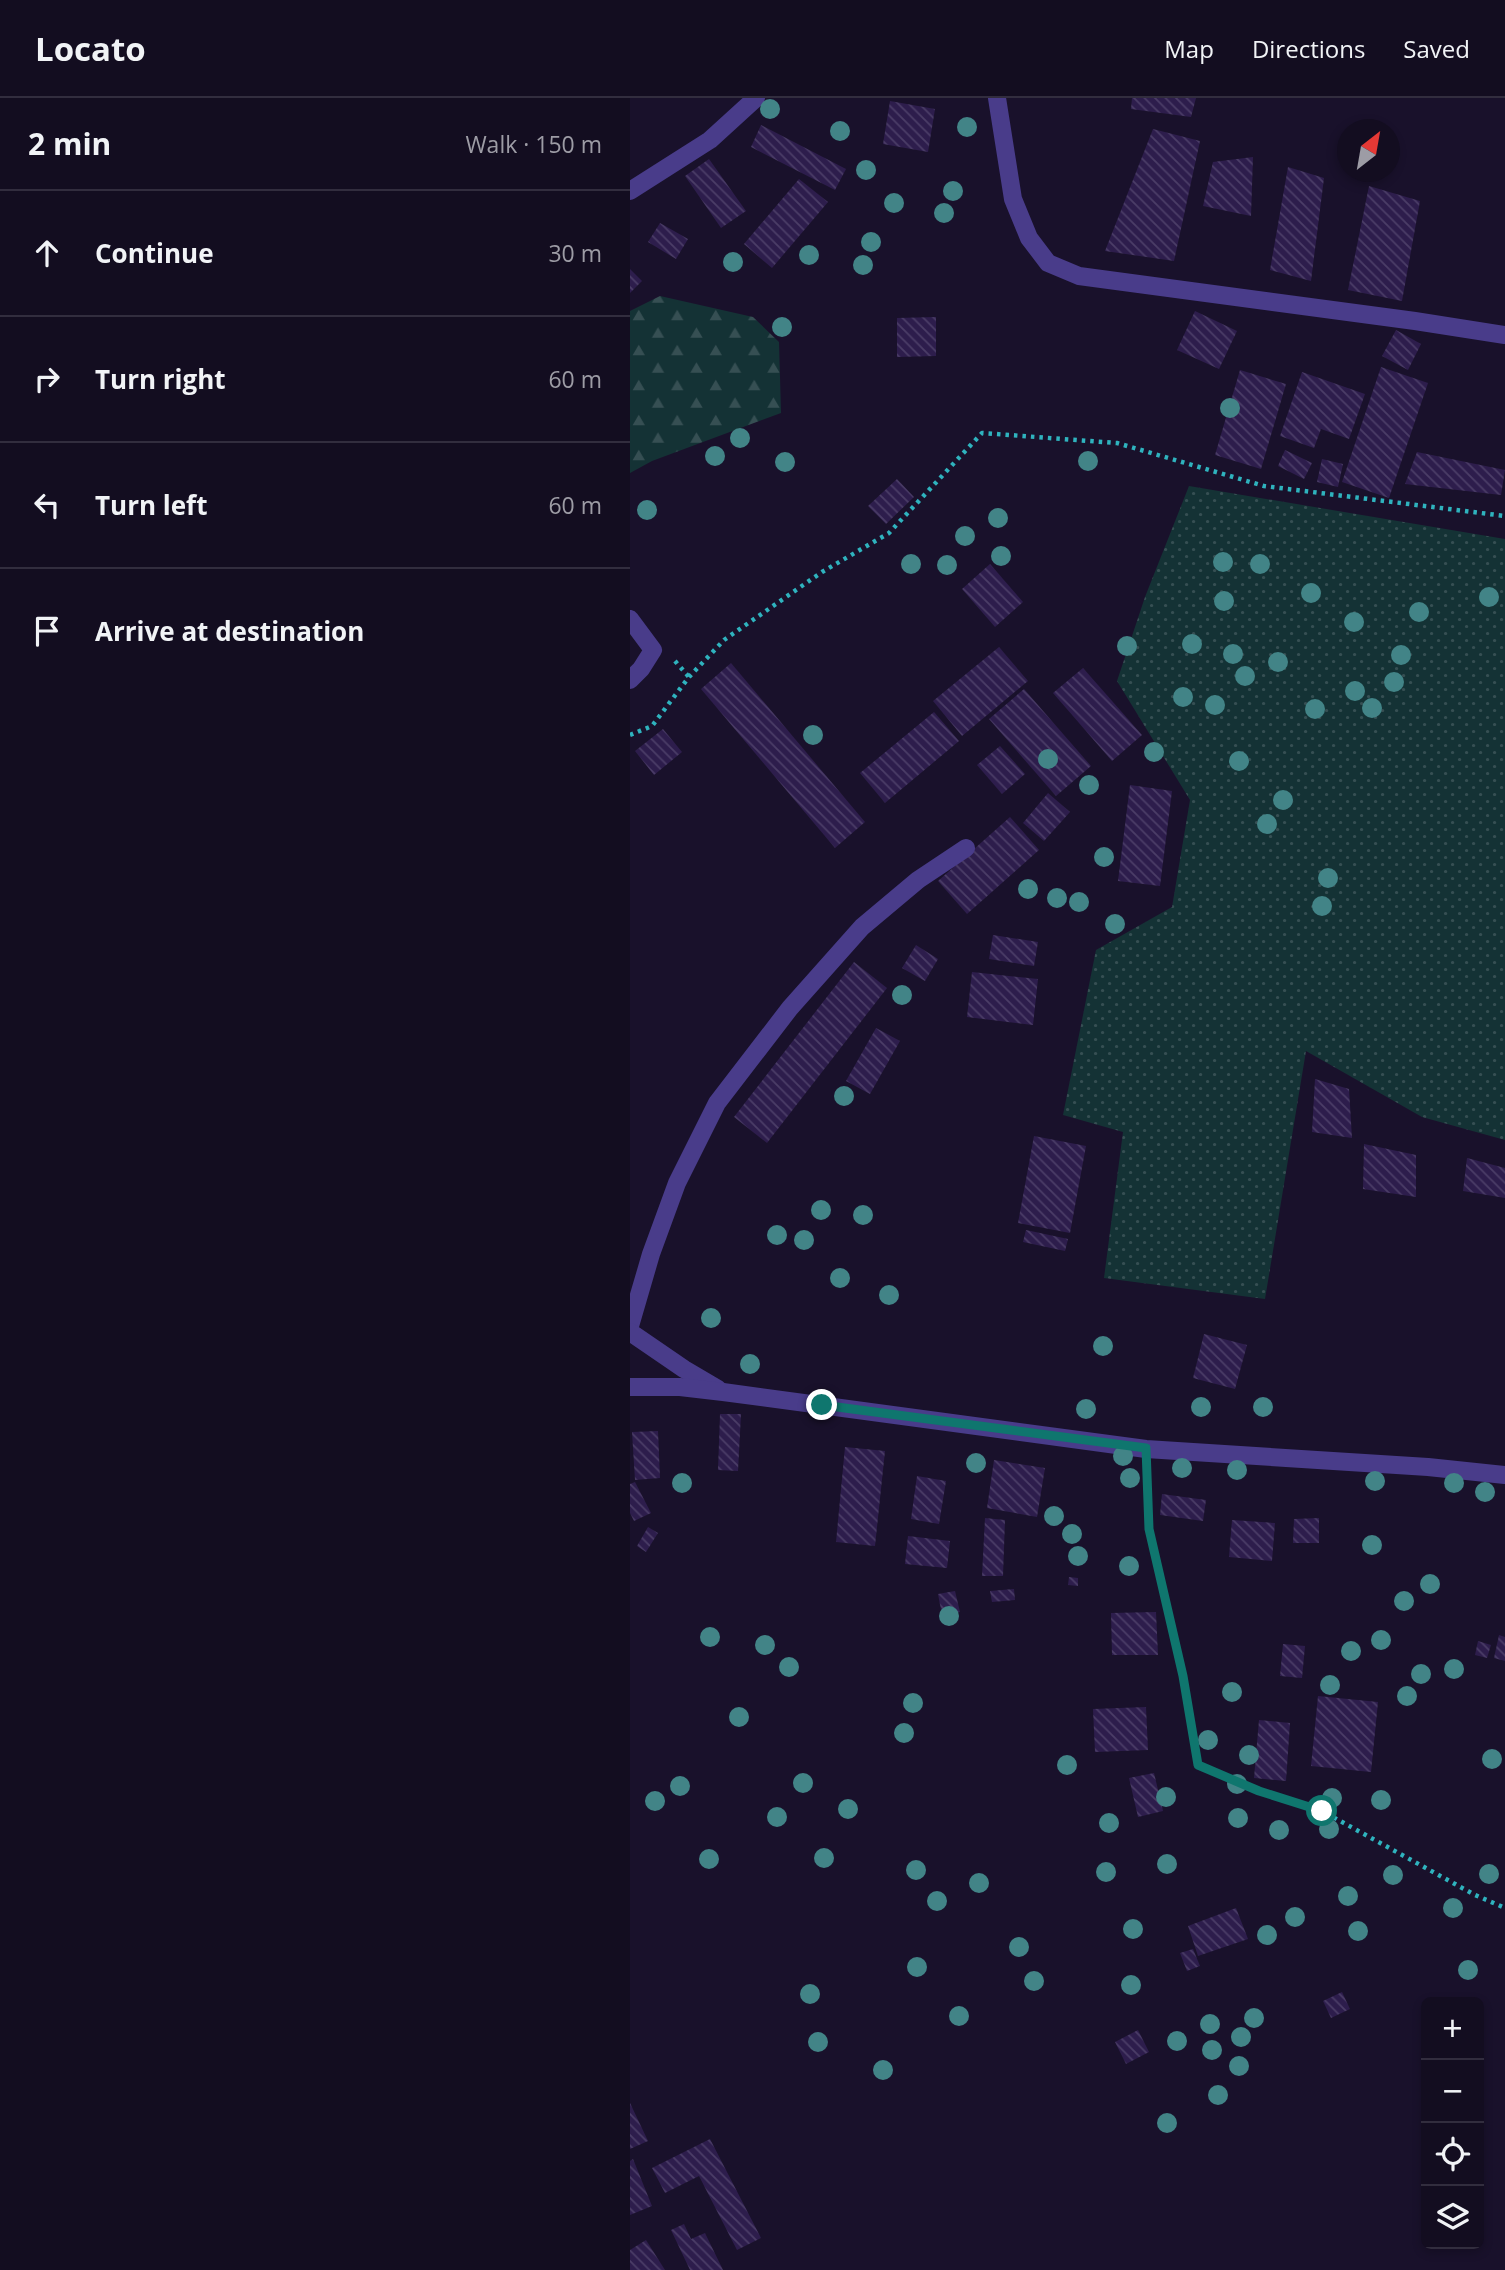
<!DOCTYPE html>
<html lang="en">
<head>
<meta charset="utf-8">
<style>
  body { margin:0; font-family:"Open Sans",sans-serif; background:#201b2d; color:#f1f3f6 }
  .controls { position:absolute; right:21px; bottom:21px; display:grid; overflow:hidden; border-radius:10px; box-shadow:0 4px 10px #0003 }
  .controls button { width:63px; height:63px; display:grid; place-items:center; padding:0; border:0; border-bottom:2px solid #322d3e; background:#130d20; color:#f1f3f6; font:35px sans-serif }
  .compass { position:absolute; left:707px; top:21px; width:63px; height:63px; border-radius:50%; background:#130d20; box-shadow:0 4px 10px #0003; rotate:31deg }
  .stop { position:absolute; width:21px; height:21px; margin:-16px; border:5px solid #0f766e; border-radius:50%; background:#fff }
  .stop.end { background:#0f766e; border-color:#fff; box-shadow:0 2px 7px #0008 }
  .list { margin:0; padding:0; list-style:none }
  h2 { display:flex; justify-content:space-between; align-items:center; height:91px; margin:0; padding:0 28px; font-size:30px }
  h2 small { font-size:23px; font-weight:400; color:#9d9ca5 }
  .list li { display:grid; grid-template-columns:46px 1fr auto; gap:21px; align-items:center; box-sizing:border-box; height:126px; padding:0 28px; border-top:2px solid #322d3e }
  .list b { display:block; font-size:26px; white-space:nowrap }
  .list em { font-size:23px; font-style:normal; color:#9d9ca5 }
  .icon { flex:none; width:38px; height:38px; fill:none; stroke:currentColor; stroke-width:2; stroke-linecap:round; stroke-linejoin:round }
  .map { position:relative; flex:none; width:875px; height:2172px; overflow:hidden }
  header { display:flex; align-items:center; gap:42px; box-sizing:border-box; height:98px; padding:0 35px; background:#130d20; border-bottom:2px solid #322d3e }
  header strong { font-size:33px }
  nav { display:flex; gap:38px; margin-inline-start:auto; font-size:24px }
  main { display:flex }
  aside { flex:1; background:#130d20 }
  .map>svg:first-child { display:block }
  .green { fill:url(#green-dots) }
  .forest { fill:url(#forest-firs) }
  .building { fill:url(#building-back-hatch) }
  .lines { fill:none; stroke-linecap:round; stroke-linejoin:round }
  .path { stroke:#2fb3be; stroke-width:4.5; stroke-dasharray:3.5 5; stroke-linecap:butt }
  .minor { stroke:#493c8a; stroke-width:18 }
  .tree { fill:#428487 }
  .route { stroke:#0f766e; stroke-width:9 }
</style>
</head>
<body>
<header>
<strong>Locato</strong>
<nav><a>Map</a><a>Directions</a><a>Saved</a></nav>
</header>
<main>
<aside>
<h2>2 min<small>Walk · 150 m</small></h2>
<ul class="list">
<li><svg class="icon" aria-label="ahead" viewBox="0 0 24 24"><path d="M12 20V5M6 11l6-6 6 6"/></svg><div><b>Continue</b></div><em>30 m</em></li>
<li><svg class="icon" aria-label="right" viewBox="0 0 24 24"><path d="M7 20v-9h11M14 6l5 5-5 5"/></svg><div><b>Turn right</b></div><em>60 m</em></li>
<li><svg class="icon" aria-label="left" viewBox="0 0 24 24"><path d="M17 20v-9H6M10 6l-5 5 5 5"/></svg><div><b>Turn left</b></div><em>60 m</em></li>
<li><svg class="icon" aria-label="arrive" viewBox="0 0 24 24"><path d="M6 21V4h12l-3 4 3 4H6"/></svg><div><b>Arrive at destination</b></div></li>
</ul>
</aside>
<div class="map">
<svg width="875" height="2172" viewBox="0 0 875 2172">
  <defs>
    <pattern id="green-dots" width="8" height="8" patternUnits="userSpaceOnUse" patternTransform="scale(1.75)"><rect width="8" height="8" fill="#143235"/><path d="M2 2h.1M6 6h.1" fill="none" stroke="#364f53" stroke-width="1.8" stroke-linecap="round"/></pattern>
    <pattern id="forest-firs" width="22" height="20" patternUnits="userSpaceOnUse" patternTransform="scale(1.75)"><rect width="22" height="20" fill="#143235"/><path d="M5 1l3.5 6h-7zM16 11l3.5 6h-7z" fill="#364f53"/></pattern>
    <pattern id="building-back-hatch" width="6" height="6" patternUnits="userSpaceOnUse" patternTransform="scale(1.75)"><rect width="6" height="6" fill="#2d1d4c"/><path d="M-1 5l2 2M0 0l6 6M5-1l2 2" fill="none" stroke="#4b3d67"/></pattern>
  </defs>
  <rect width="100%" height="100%" fill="#19112b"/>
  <polygon class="green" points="559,388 875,441 875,1042 792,1019 676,953 635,1201 474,1180 493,1034 433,1017 466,852 542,809 560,702 487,583 515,499"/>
  <polygon class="forest" points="30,198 123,219 149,244 151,315 22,363 0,375 0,213"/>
  <g class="building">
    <polygon points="502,0 566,0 561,19 501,11"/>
    <polygon points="260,3 305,11 298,54 253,46"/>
    <polygon points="131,27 216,71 205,92 121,49"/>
    <polygon points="523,31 570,43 544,163 475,153"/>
    <polygon points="623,59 621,118 573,108 583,64"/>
    <polygon points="79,61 116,113 91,130 55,78"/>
    <polygon points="658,69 694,80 681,183 640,172"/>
    <polygon points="169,81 198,104 142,170 114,146"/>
    <polygon points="739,88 790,103 772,203 718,192"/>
    <polygon points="30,125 58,141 46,161 18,144"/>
    <polygon points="0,171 12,183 0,195"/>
    <polygon points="565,213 607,233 589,271 547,252"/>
    <polygon points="306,219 306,258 267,259 267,220"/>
    <polygon points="766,232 791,246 778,272 752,258"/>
    <polygon points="751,269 798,285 759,400 712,384"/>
    <polygon points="610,272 656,286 631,371 585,357"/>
    <polygon points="672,274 735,296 719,341 691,331 684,350 650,338"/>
    <polygon points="655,352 682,365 674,381 648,368"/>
    <polygon points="787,354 875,372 871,397 775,386"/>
    <polygon points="692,361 713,366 708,389 687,384"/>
    <polygon points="267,381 284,399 256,426 238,408"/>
    <polygon points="360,466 393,504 365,529 332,491"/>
    <polygon points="369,549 398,583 332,638 303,603"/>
    <polygon points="101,565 235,724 205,750 71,591"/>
    <polygon points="453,570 512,637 482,663 423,595"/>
    <polygon points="394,591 461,668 426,698 359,621"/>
    <polygon points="304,614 329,643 255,705 230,675"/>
    <polygon points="33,631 52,654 24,677 5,653"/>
    <polygon points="370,648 395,676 372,696 347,667"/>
    <polygon points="500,687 542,693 530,788 488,783"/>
    <polygon points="418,695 440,714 414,743 393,725"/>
    <polygon points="380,719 409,752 337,816 308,783"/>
    <polygon points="363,837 408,844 404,868 359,861"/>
    <polygon points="286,847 308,861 295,883 272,870"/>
    <polygon points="224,864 257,890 137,1045 104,1019"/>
    <polygon points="342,874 408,881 403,927 337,919"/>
    <polygon points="246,930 270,943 240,996 216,983"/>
    <polygon points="685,981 719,991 722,1040 682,1034"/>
    <polygon points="404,1038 456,1048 440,1135 388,1125"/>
    <polygon points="734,1046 786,1057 786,1099 733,1091"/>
    <polygon points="837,1060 875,1070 875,1100 833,1093"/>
    <polygon points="396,1132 438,1141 435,1153 393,1144"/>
    <polygon points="574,1236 617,1247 605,1291 563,1280"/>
    <polygon points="90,1316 111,1316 108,1373 88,1372"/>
    <polygon points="28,1333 30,1380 5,1382 2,1334"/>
    <polygon points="215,1349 255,1353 245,1448 206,1444"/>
    <polygon points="364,1362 415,1370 407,1419 357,1410"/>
    <polygon points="287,1378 316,1383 309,1426 281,1421"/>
    <polygon points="5,1384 21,1415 4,1423 0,1415 0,1386"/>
    <polygon points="532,1396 576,1402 573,1423 530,1417"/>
    <polygon points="355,1420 375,1422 373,1478 352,1478"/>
    <polygon points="689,1420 689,1445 663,1445 664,1421"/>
    <polygon points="602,1422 645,1425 642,1463 599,1459"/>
    <polygon points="18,1429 28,1435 16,1454 7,1448"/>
    <polygon points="278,1438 320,1443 317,1470 275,1466"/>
    <polygon points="439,1479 448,1480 448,1488 438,1487"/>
    <polygon points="384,1491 385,1502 362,1504 360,1493"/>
    <polygon points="325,1493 330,1514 312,1517 308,1496"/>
    <polygon points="526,1514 528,1557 482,1557 481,1515"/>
    <polygon points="869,1537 875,1539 875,1563 864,1560"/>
    <polygon points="848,1543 861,1547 857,1560 845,1557"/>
    <polygon points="653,1546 675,1548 672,1580 650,1578"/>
    <polygon points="688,1598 748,1604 741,1674 681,1668"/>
    <polygon points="516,1609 518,1652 465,1654 463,1611"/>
    <polygon points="629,1622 660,1625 656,1683 624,1680"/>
    <polygon points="524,1675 533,1713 508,1719 499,1680"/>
    <polygon points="606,1810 618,1841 568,1858 558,1828"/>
    <polygon points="563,1851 570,1868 557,1873 550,1855"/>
    <polygon points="712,1894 720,1911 701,1920 693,1903"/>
    <polygon points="508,1932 519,1954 496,1966 485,1944"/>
    <polygon points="0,2005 18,2043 0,2051"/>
    <polygon points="80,2041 131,2140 107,2152 69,2078 35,2095 22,2070"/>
    <polygon points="3,2061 22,2108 0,2117 0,2063"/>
    <polygon points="54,2126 61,2141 75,2135 93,2172 60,2172 41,2132"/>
    <polygon points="16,2142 35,2172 0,2172 0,2152"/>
  </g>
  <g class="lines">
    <g class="path">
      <polyline points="45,563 59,579"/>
      <polyline points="0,637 22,628 59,579 94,542 192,474 259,435 352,335 487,345 634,388 875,418"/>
      <polyline points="517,1376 519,1431 553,1578 568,1667 629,1693 692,1713 845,1797 875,1810"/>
    </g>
    <g class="minor">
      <polyline points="367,0 383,101 399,140 418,165 449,178 785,223 875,237"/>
      <polyline points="0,93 80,42 126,0"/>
      <polyline points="0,521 23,552 11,571 0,582"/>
      <polyline points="0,1228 21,1156 47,1085 87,1005 160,910 232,829 288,782 336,750"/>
      <polyline points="0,1234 54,1271 88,1291"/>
      <polyline points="0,1289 50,1289 93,1294 516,1351 798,1369 875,1377"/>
    </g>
  </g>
  <g class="tree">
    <circle cx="140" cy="11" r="10"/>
    <circle cx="337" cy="29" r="10"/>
    <circle cx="210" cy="33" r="10"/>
    <circle cx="236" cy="72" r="10"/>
    <circle cx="323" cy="93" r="10"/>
    <circle cx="264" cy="105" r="10"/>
    <circle cx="314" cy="115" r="10"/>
    <circle cx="241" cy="144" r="10"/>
    <circle cx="179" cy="157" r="10"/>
    <circle cx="103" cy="164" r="10"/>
    <circle cx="233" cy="167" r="10"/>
    <circle cx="152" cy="229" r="10"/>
    <circle cx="600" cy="310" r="10"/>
    <circle cx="110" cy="340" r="10"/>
    <circle cx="85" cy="358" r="10"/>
    <circle cx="458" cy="363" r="10"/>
    <circle cx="155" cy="364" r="10"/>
    <circle cx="17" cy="412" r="10"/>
    <circle cx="368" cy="420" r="10"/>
    <circle cx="335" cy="438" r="10"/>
    <circle cx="371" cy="458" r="10"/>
    <circle cx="593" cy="464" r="10"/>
    <circle cx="281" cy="466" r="10"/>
    <circle cx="630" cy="466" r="10"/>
    <circle cx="317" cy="467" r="10"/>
    <circle cx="681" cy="495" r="10"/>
    <circle cx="859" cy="499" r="10"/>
    <circle cx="594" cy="503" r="10"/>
    <circle cx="789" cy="514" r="10"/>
    <circle cx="724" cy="524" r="10"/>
    <circle cx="562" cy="546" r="10"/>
    <circle cx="497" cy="548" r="10"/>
    <circle cx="603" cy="556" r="10"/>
    <circle cx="771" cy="557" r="10"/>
    <circle cx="648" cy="564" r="10"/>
    <circle cx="615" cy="578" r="10"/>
    <circle cx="764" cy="584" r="10"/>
    <circle cx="725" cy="593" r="10"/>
    <circle cx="553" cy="599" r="10"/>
    <circle cx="585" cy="607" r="10"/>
    <circle cx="742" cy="610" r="10"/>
    <circle cx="685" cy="611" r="10"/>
    <circle cx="183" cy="637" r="10"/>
    <circle cx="524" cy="654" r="10"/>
    <circle cx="418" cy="661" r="10"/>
    <circle cx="609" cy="663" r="10"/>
    <circle cx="459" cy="687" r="10"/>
    <circle cx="653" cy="702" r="10"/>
    <circle cx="637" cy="726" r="10"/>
    <circle cx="474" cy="759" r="10"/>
    <circle cx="698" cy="780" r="10"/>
    <circle cx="398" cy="791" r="10"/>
    <circle cx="427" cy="800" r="10"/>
    <circle cx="449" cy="804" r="10"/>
    <circle cx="692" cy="808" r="10"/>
    <circle cx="485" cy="826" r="10"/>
    <circle cx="272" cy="897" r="10"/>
    <circle cx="214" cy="998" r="10"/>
    <circle cx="191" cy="1112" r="10"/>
    <circle cx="233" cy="1117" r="10"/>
    <circle cx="147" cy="1137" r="10"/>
    <circle cx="174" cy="1142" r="10"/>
    <circle cx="210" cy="1180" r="10"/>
    <circle cx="259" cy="1197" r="10"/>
    <circle cx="81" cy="1220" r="10"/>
    <circle cx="473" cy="1248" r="10"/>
    <circle cx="120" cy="1266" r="10"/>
    <circle cx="571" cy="1309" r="10"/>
    <circle cx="633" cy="1309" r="10"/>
    <circle cx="456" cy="1311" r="10"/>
    <circle cx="493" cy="1358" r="10"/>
    <circle cx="346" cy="1365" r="10"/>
    <circle cx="552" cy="1370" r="10"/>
    <circle cx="607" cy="1372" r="10"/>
    <circle cx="500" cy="1380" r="10"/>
    <circle cx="745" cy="1383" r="10"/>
    <circle cx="52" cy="1385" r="10"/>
    <circle cx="824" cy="1385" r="10"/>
    <circle cx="855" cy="1394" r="10"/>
    <circle cx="424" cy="1418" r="10"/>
    <circle cx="442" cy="1436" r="10"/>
    <circle cx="742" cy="1447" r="10"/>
    <circle cx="448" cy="1458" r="10"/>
    <circle cx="499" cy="1468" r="10"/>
    <circle cx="800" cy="1486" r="10"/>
    <circle cx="774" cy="1503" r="10"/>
    <circle cx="319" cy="1518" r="10"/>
    <circle cx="80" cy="1539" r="10"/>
    <circle cx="751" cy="1542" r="10"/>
    <circle cx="135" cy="1547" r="10"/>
    <circle cx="721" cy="1553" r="10"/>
    <circle cx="159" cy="1569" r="10"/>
    <circle cx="824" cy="1571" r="10"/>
    <circle cx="791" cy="1576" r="10"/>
    <circle cx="700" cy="1587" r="10"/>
    <circle cx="602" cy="1594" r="10"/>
    <circle cx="777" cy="1598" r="10"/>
    <circle cx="283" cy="1605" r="10"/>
    <circle cx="109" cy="1619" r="10"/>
    <circle cx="274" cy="1635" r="10"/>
    <circle cx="578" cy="1642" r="10"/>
    <circle cx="619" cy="1657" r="10"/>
    <circle cx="862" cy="1661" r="10"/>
    <circle cx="437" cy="1667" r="10"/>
    <circle cx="173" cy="1685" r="10"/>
    <circle cx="607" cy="1686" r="10"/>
    <circle cx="50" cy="1688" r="10"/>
    <circle cx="536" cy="1699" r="10"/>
    <circle cx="702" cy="1700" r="10"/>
    <circle cx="751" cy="1702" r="10"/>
    <circle cx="25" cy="1703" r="10"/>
    <circle cx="218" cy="1711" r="10"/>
    <circle cx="147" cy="1719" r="10"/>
    <circle cx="608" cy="1720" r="10"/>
    <circle cx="479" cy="1725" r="10"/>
    <circle cx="699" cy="1731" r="10"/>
    <circle cx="649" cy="1732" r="10"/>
    <circle cx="194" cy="1760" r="10"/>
    <circle cx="79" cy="1761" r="10"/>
    <circle cx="537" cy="1766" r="10"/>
    <circle cx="286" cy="1772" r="10"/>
    <circle cx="476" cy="1774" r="10"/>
    <circle cx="859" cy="1776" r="10"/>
    <circle cx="763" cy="1777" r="10"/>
    <circle cx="349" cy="1785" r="10"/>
    <circle cx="718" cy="1798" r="10"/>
    <circle cx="307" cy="1803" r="10"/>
    <circle cx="823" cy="1810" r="10"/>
    <circle cx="665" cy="1819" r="10"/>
    <circle cx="503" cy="1831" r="10"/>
    <circle cx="728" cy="1833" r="10"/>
    <circle cx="637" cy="1837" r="10"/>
    <circle cx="389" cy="1849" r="10"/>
    <circle cx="287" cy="1869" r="10"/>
    <circle cx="838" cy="1872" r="10"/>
    <circle cx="404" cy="1883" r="10"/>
    <circle cx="501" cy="1887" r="10"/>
    <circle cx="180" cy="1896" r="10"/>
    <circle cx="329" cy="1918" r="10"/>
    <circle cx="624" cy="1920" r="10"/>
    <circle cx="580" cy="1926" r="10"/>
    <circle cx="611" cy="1939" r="10"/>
    <circle cx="547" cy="1943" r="10"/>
    <circle cx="188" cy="1944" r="10"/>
    <circle cx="582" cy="1952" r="10"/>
    <circle cx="609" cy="1968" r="10"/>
    <circle cx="253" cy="1972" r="10"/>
    <circle cx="588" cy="1997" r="10"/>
    <circle cx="537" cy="2025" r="10"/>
  </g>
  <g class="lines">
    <polyline class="route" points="192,1307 516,1350 519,1431 553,1578 568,1667 629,1693 692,1713"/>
  </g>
</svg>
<div class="controls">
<button>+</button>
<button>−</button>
<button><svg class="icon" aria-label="locate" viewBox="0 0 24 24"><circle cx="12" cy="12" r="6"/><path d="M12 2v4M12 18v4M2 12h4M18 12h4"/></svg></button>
<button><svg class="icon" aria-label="layers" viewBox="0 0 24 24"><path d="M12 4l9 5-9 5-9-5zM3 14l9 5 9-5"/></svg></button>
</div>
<svg class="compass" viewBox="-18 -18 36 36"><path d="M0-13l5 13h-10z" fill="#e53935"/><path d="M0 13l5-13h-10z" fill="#9d9ca5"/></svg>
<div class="stop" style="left:692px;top:1713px"></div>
<div class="stop end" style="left:192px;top:1307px"></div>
</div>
</main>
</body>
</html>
